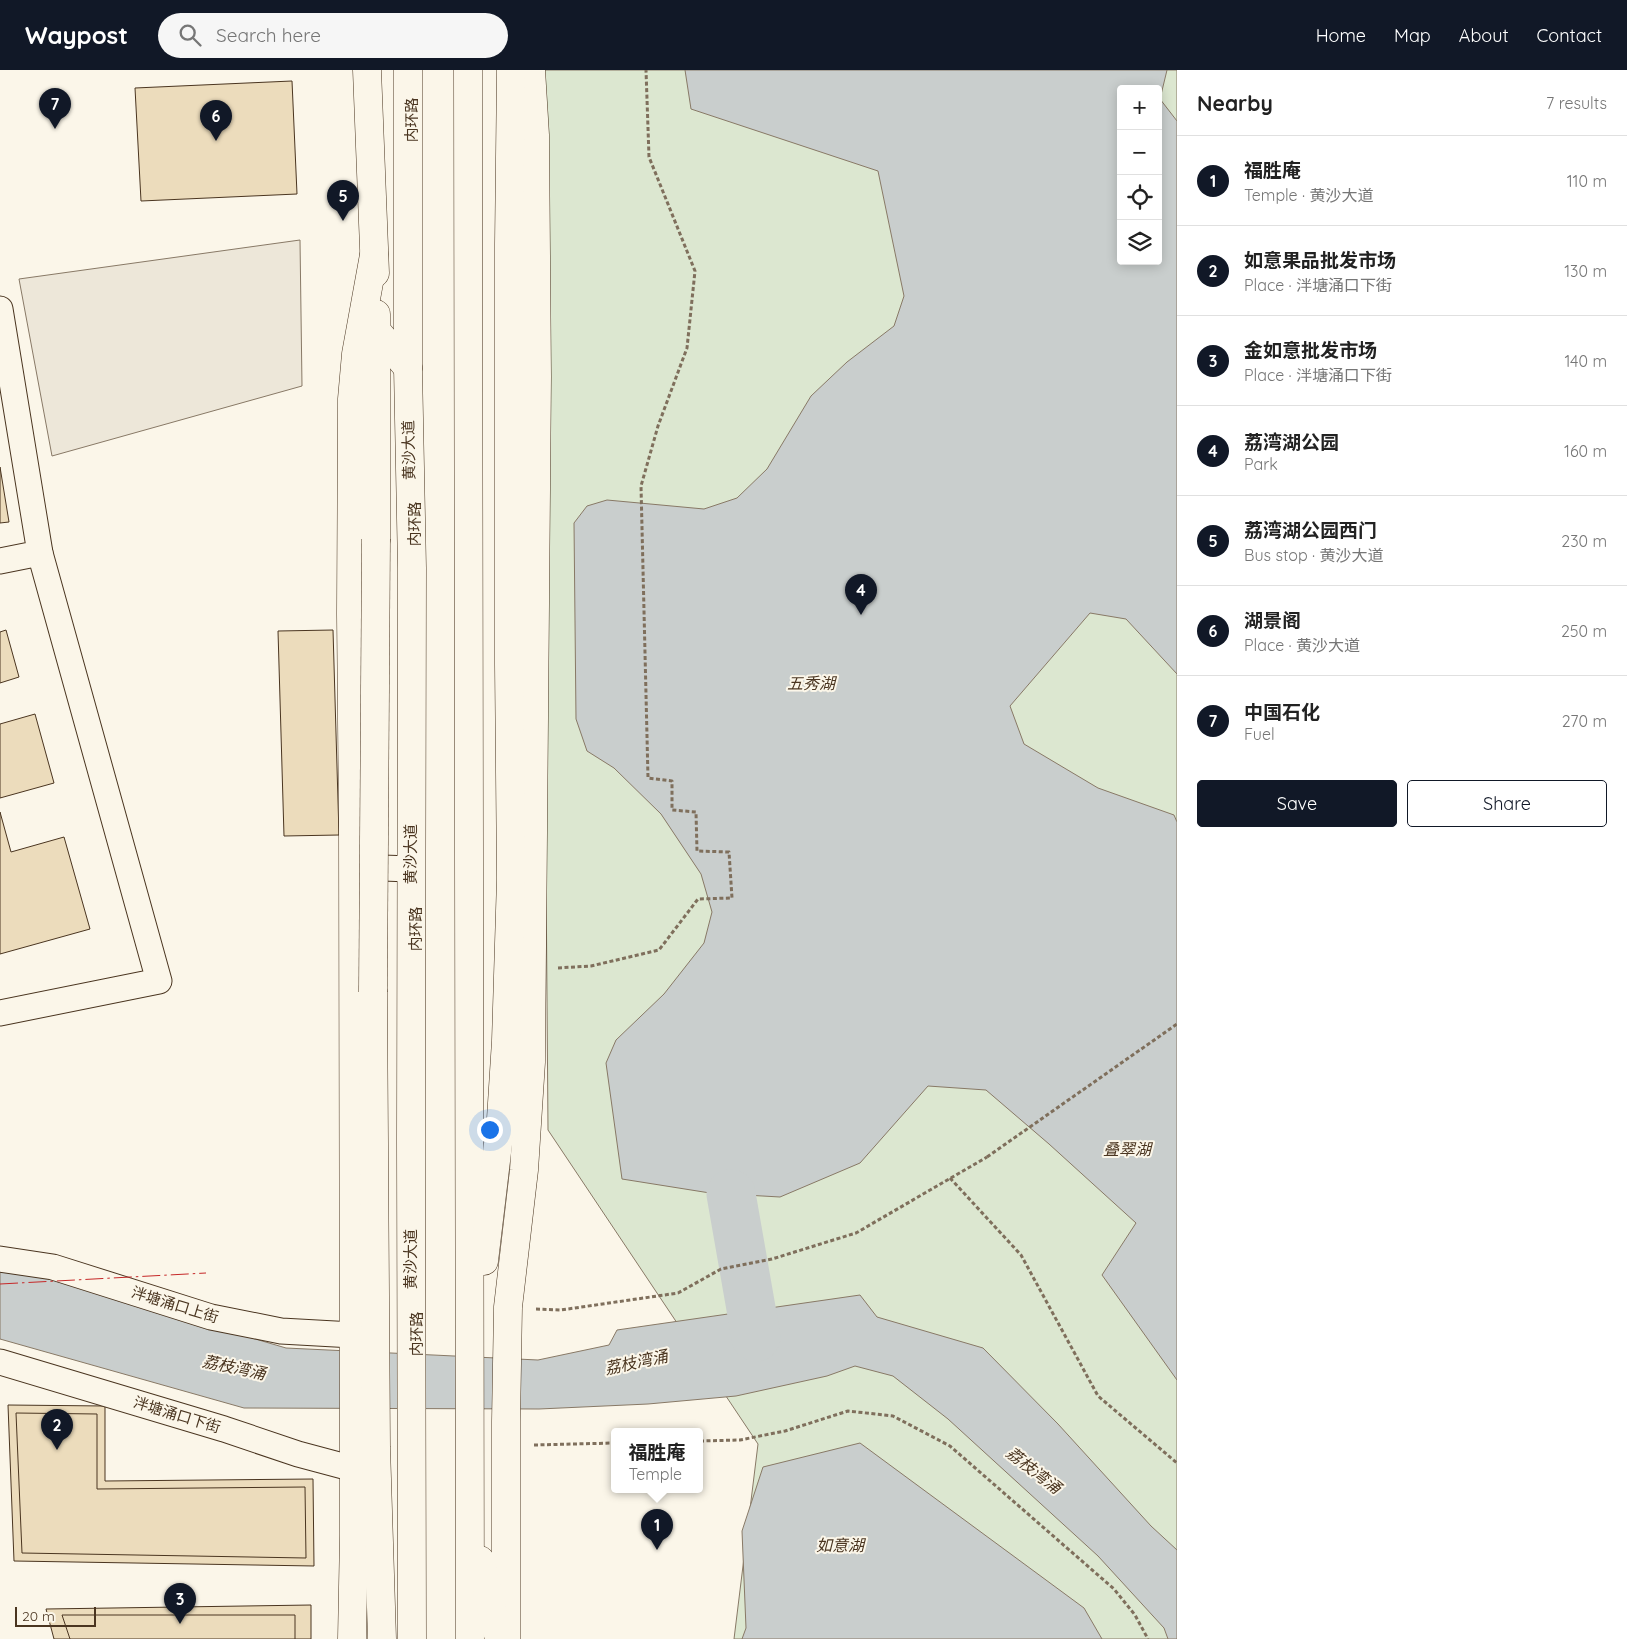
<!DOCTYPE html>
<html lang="en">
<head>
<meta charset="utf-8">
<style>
  body { margin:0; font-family:Quicksand,"Noto Sans SC",sans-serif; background:#f6f6f6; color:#222 }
  .controls { position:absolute; right:15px; top:15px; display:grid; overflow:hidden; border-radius:5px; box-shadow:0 2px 12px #0003 }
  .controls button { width:45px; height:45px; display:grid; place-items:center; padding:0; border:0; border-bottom:1px solid #e0e0e0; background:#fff; color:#222; font:25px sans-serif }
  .scale { position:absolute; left:15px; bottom:12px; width:81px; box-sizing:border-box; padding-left:5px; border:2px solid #4a3520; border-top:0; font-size:14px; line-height:18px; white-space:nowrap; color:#4a3520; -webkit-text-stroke:4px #fbf6e9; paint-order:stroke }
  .you { position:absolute; left:489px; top:1059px; width:18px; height:18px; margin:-12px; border:4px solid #fff; border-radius:50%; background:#1a73e8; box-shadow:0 0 0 8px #1a73e833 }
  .badge { display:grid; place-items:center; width:32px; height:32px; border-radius:50%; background:#111827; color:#fff; font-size:16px; font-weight:700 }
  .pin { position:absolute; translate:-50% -41px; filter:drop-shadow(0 1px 2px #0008) }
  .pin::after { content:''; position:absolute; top:26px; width:18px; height:15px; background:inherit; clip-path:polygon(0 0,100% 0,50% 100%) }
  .popup { position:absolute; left:611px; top:1358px; width:92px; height:65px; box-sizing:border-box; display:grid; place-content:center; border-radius:5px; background:#fff; filter:drop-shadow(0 1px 4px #0005); font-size:16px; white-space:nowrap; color:#767676 }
  .popup b { font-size:19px; color:#222 }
  .popup::after { content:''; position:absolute; left:50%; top:100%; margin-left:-10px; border:10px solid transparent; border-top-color:#fff }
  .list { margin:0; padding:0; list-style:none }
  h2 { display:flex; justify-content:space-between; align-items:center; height:65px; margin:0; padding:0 20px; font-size:21px }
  h2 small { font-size:16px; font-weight:400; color:#767676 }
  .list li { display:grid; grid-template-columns:32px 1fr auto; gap:15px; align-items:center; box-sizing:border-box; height:90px; padding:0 20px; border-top:1px solid #e0e0e0 }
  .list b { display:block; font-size:19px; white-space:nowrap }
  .list p { margin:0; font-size:16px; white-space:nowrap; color:#767676 }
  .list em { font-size:16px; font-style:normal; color:#767676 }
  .actions { display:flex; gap:10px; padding:15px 20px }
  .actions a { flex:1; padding:11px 0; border:1px solid #111827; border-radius:5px; text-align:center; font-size:18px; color:#111827 }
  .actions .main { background:#111827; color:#fff }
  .icon { flex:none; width:28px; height:28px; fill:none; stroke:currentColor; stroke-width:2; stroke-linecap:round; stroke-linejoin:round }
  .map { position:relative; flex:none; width:1177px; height:1569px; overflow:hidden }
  header { display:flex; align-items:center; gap:30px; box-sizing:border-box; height:70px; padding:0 25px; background:#111827; color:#fff }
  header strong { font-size:24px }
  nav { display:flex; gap:28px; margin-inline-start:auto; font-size:18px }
  .search { width:350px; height:45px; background:#f6f6f6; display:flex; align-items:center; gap:12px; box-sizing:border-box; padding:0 18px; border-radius:28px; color:#767676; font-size:19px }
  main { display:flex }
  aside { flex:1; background:#fff }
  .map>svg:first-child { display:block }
  .green { fill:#dce7d0; stroke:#887966; fill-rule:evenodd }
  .parking { fill:#ede7d9; stroke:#887966 }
  .water { fill:#c9cecd; stroke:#887966; fill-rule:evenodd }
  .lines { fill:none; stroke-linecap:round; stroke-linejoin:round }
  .river { stroke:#c9cecd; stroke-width:49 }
  .building { fill:#ecdcbc; stroke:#4a3520 }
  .minor-casing { stroke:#4a3520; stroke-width:27 }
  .secondary-casing { stroke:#4a3520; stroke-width:29 }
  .trunk-casing { stroke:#4a3520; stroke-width:29 }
  .path { stroke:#7f6f5c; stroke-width:3; stroke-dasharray:4 2.5; stroke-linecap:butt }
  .minor { stroke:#fbf6e9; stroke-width:25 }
  .secondary { stroke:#fbf6e9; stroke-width:28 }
  .trunk { stroke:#fbf6e9; stroke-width:28 }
  .trunk-bridge-casing { stroke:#4a3520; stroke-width:29; stroke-linecap:butt }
  .path-bridge { stroke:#7f6f5c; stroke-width:3; stroke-dasharray:4 2.5; stroke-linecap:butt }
  .trunk-bridge { stroke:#fbf6e9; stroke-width:28 }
  .power { stroke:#c62828; stroke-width:1; stroke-dasharray:18 4 2.5 4; stroke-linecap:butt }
  .labels { text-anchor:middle; stroke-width:4; stroke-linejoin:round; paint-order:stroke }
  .street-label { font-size:15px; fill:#4a3520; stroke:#fbf6e9 }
  .water-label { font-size:16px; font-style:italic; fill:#4a3520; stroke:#fbf6e9 }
</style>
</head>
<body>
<header>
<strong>Waypost</strong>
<div class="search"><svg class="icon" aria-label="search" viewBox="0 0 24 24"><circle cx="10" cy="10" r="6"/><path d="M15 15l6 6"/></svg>Search here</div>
<nav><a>Home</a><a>Map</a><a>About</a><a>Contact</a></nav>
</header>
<main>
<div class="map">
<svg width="1177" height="1569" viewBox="0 0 1177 1569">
  <rect width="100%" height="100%" fill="#fbf6e9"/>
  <path class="green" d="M540 0H1177V1569H734L758 1374 548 1060ZM1121 19H1158V191H1121Z"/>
  <polygon class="parking" points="300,170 302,316 52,386 19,209"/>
  <g class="water">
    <path d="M685 0H1167L1160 29 1177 51V604L1126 549 1090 543 1010 636 1024 674 1098 718 1174 745 1177 752V1310L1102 1205 1136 1153 1049 1074 986 1020 928 1016 860 1093 780 1127 710 1123 622 1109 606 993 616 970 664 924 704 873 712 842 701 804 661 744 614 698 587 681 576 649 574 453 587 436 607 430 704 439 737 428 767 399 811 326 847 292 894 256 904 226 878 101 691 39ZM1121 19H1158V191H1121Z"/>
    <polygon points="0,1194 286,1278 538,1290 609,1275 617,1260 860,1225 877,1247 983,1278 1058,1354 1151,1456 1177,1480 1177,1569 1168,1569 1164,1558 1098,1486 948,1349 893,1306 855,1296 827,1306 736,1326 648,1334 539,1339 244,1338 0,1269"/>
    <polygon points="860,1373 1084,1538 1102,1569 742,1569 746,1558 742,1461 763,1397"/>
  </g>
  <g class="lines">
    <polyline class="river" points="731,1124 756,1267"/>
  </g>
  <g class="building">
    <polygon points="292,11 297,124 141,131 135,18"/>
    <polygon points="0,397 9,452 0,453"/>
    <polygon points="6,560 19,607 0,613 0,562"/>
    <polygon points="333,560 339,765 284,766 278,561"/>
    <polygon points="35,644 54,713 0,728 0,654"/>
    <polygon points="0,742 11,782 64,767 90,859 0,884"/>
    <polygon points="8,1335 105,1336 105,1411 313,1409 314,1496 14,1491"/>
    <polygon points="16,1343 97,1344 97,1419 305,1417 306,1488 22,1483"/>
    <polygon points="311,1535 311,1569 54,1569 46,1539"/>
    <polygon points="62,1545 295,1545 295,1569 70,1569"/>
  </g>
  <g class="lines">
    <g class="minor-casing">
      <g id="minor">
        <polyline points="0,239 40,483 0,491"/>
        <polyline points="354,797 411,799"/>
        <polyline points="0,943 159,911 40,483"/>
        <polyline points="0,1189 53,1197 211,1247 281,1261 353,1265"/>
        <polyline points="0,1292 224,1359 298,1384 354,1399"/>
      </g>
    </g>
    <g class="secondary-casing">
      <g id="secondary">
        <polyline points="367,0 375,203"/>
        <polyline points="376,244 376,260 408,298"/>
        <polyline points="352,1569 354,1465 353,757 351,544 352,329 356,284 374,185"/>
        <polyline points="506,1569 506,1351 508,1237 524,1100 531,992 537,306 535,65 531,0"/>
      </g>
    </g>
    <g class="trunk-casing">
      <g id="trunk">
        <polyline points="408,0 408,298 412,498 411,1070 412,1569"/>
        <polyline points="468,0 470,1569"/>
        <polyline points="376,469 376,260"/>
        <polyline points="373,922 376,1377 382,1569"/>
        <polyline points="484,1191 501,1049 506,971 511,809 509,594 509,174 511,0"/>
        <polyline points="480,1490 499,1569"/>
      </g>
    </g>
    <g class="path">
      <polyline points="558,898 591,896 659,880 698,829 732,828 729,782 697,781 696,742 672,740 672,711 648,708 641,416 658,356 687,278 695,201 649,87 646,0"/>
      <polyline points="950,1108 1021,1185 1098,1326 1177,1393"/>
      <polyline points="536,1239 561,1240 678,1223 721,1199 772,1189 856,1163 987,1087"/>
      <polyline points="700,1371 740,1370 785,1361 848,1341 893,1346 950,1376 1114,1519 1135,1545 1148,1569"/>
      <polyline points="534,1375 614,1373"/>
    </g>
    <use href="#minor" class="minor"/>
    <use href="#secondary" class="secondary"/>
    <use href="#trunk" class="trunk"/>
    <g class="trunk-bridge-casing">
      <polyline id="trunk-bridge" points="373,922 376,469"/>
    </g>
    <polyline class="path-bridge" points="987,1087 1177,954"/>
    <use href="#trunk-bridge" class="trunk-bridge"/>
    <polyline class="power" points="0,1214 206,1203"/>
  </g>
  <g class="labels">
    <g class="street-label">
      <text transform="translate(412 50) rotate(-90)" y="5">内环路</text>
      <text transform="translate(409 380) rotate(-91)" y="5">黄沙大道</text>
      <text transform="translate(415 454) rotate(-90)" y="5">内环路</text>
      <text transform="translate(411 784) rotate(-90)" y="5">黄沙大道</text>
      <text transform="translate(416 859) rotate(-90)" y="5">内环路</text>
      <text transform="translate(411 1189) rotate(-90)" y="5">黄沙大道</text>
      <text transform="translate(175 1235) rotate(17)" y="5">泮塘涌口上街</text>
      <text transform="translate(417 1264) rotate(-90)" y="5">内环路</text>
      <text transform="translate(177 1345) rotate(17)" y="5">泮塘涌口下街</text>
    </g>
    <g class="water-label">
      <text x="811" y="619">五秀湖</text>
      <text x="1127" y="1085">叠翠湖</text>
      <text transform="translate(636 1292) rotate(-12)" y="6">荔枝湾涌</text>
      <text transform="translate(234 1297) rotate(12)" y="6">荔枝湾涌</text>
      <text transform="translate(1034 1400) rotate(38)" y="6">荔枝湾涌</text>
      <text x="840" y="1481">如意湖</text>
    </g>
  </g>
</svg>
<div class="controls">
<button>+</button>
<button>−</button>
<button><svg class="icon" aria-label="locate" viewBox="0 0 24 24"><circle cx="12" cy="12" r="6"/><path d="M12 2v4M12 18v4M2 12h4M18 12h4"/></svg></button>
<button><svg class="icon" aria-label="layers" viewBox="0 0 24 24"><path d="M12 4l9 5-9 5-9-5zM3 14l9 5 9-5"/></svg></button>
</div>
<div class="scale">20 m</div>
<div class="you"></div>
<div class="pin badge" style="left:657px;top:1480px">1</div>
<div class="popup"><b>福胜庵</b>Temple</div>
<div class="pin badge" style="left:57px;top:1380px">2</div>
<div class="pin badge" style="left:180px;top:1554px">3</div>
<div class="pin badge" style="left:861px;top:545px">4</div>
<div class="pin badge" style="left:343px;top:151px">5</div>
<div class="pin badge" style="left:216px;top:71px">6</div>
<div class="pin badge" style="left:55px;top:59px">7</div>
</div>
<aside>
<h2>Nearby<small>7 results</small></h2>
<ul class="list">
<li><span class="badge">1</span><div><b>福胜庵</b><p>Temple · 黄沙大道</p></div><em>110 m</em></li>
<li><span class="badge">2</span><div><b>如意果品批发市场</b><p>Place · 泮塘涌口下街</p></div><em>130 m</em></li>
<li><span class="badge">3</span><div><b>金如意批发市场</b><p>Place · 泮塘涌口下街</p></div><em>140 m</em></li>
<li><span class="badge">4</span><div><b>荔湾湖公园</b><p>Park</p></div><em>160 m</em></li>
<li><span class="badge">5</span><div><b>荔湾湖公园西门</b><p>Bus stop · 黄沙大道</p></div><em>230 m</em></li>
<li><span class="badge">6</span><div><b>湖景阁</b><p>Place · 黄沙大道</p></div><em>250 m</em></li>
<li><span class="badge">7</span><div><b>中国石化</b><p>Fuel</p></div><em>270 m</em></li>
</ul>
<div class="actions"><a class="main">Save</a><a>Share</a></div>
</aside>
</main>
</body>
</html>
